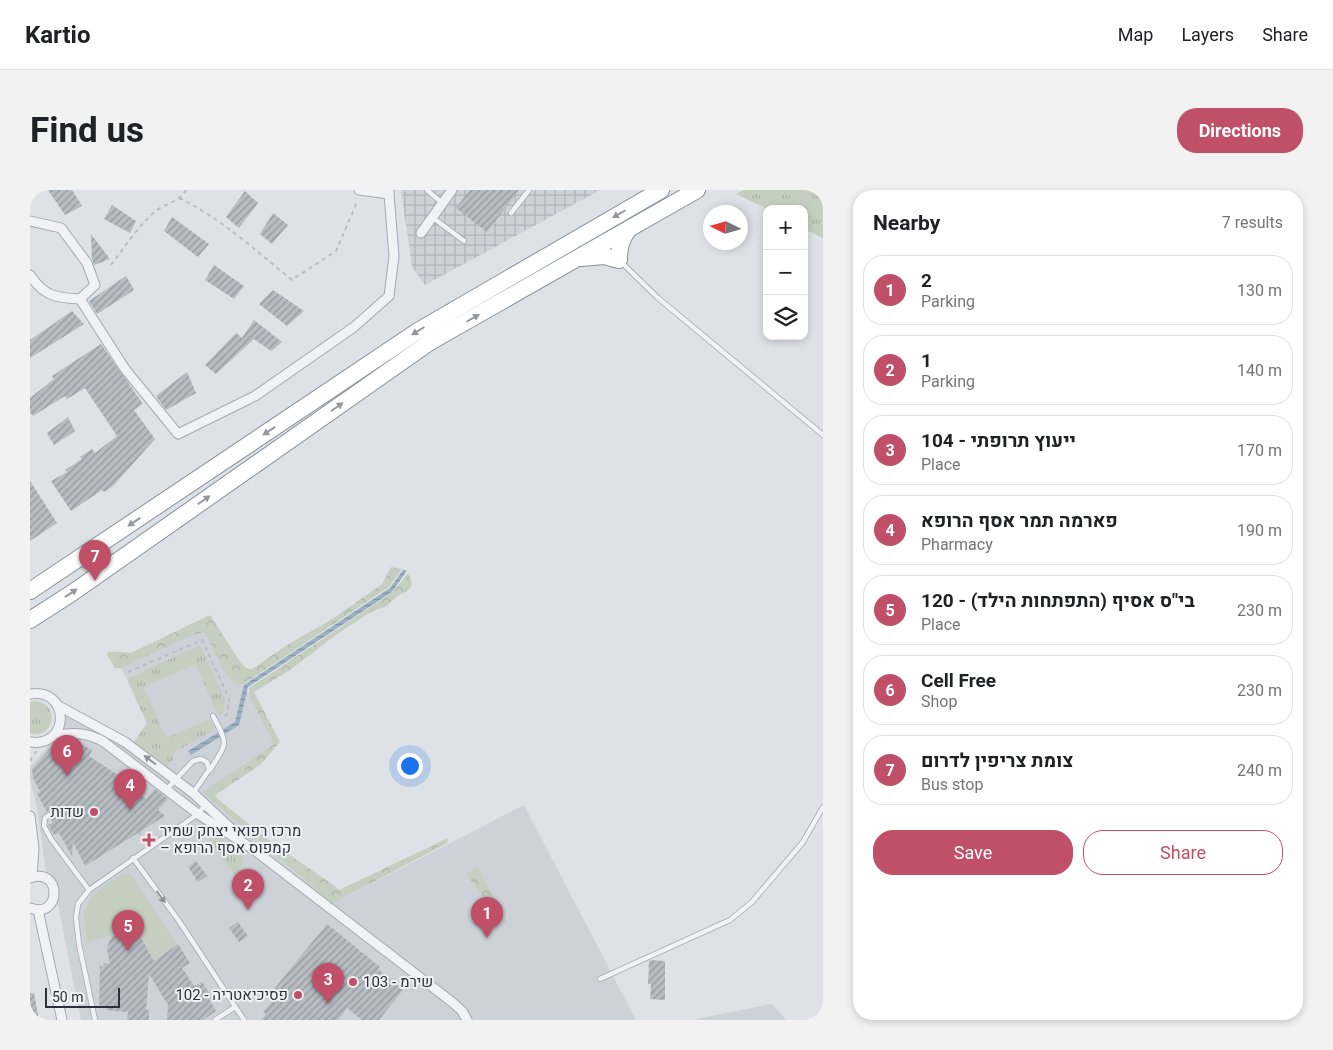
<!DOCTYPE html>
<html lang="en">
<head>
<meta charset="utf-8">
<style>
  body { margin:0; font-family:Roboto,Heebo,sans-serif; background:#f2f2f2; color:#202124 }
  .controls { position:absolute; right:15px; top:15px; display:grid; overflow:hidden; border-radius:10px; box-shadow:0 2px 8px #0003 }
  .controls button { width:45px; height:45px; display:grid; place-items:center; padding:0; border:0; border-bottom:1px solid #e0e0e0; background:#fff; color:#202124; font:25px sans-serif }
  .compass { position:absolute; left:673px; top:15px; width:45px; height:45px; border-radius:50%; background:#fff; box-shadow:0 2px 8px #0003; rotate:275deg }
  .scale { position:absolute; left:15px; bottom:12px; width:75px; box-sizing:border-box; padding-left:5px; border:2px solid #29313c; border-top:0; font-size:14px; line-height:18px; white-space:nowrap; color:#29313c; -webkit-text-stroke:4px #edf1f4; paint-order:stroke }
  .you { position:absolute; left:379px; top:575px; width:18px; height:18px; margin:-12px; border:4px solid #fff; border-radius:50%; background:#1a73e8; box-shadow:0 0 0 8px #1a73e833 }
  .badge { display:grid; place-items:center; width:32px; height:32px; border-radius:50%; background:#c04f68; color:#fff; font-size:16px; font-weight:700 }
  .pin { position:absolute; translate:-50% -41px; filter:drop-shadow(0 1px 2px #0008) }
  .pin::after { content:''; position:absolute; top:26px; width:18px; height:15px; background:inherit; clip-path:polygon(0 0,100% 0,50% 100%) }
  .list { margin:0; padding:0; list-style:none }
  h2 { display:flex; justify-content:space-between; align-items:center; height:65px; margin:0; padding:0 20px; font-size:21px }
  h2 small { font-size:16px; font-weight:400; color:#757577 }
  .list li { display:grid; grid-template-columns:32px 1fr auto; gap:15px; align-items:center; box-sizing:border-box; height:70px; margin:0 10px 10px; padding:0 10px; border:1px solid #e0e0e0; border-radius:20px }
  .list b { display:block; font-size:19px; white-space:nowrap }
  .list p { margin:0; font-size:16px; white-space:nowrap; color:#757577 }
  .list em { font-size:16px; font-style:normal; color:#757577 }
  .actions { display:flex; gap:10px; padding:15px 20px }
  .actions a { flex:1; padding:11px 0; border:1px solid #c04f68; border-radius:20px; text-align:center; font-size:18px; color:#c04f68 }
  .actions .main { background:#c04f68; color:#fff }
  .icon { flex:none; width:28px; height:28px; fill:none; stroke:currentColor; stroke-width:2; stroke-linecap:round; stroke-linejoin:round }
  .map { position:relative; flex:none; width:793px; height:830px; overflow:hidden; border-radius:20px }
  header { display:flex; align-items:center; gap:30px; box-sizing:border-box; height:70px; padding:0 25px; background:#fff; border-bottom:1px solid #e0e0e0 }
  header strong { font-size:24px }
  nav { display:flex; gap:28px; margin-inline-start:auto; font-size:18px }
  .intro { display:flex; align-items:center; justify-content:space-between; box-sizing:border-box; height:120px; padding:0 30px }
  h1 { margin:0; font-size:35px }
  .button { padding:12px 22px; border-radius:20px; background:#c04f68; color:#fff; font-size:18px; font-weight:700 }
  main { display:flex; gap:30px; padding:0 30px }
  aside { flex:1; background:#fff; border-radius:20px; box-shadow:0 2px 8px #0003 }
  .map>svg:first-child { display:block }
  .built { fill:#cdd1d8 }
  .industrial { fill:url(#industrial-grid) }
  .grass { fill:url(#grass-tufts) }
  .forest { fill:url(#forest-crowns) }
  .green { fill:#c5cfc0 }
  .water { fill:url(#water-rules) }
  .building { fill:url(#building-hatch) }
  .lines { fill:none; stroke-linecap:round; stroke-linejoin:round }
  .lane-casing { stroke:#a4a9b0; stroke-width:6 }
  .street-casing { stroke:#a4a9b0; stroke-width:11 }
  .highway-casing { stroke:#87919b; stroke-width:18 }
  .path { stroke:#b9bcc1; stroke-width:2; stroke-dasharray:4 4; stroke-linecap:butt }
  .lane { stroke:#f1f2f5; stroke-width:4.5 }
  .street { stroke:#f1f2f5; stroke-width:9 }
  .highway { stroke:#fff; stroke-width:16 }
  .oneway { fill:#94989e }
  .oneway2 { fill:#8d9298 }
  .poi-dot { fill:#c04f68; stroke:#edf1f4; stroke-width:2 }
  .labels { text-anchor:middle; stroke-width:4; stroke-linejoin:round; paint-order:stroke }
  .poi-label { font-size:15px; fill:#29313c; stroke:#edf1f4; text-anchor:end }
</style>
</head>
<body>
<header>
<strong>Kartio</strong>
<nav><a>Map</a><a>Layers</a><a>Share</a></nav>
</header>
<div class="intro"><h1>Find us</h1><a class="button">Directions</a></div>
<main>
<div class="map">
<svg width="793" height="830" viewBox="0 0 793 830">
  <defs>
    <pattern id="industrial-grid" width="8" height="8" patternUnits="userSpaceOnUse" patternTransform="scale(1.25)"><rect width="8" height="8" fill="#cdd1d8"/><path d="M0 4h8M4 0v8" fill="none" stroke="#b0b4ba"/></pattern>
    <pattern id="grass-tufts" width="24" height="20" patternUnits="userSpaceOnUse" patternTransform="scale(1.25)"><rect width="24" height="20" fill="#c5cfc0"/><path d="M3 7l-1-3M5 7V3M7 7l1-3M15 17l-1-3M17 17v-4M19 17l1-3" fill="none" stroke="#a9b2a6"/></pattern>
    <pattern id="forest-crowns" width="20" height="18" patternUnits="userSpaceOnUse" patternTransform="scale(1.25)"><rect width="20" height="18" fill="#c5cfc0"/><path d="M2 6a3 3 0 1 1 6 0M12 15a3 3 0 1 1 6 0" fill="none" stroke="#a9b2a6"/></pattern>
    <pattern id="water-rules" width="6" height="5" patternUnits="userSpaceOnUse" patternTransform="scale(1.25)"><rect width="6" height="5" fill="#9cb2c3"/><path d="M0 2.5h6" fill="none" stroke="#7f91a0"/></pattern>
    <pattern id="building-hatch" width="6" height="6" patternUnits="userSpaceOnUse" patternTransform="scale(1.25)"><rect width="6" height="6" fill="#b6bcc2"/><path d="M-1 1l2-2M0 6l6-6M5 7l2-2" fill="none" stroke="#94999f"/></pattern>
  </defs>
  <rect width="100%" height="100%" fill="#dee2e6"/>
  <g class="built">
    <polygon points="178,427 245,553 172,602 302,714 494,615 606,830 51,830 25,700 16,682 7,618 0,589 0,577 19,555 41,520 104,552 117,533 90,475"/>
    <polygon points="742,814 756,830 662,830"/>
  </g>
  <polygon class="industrial" points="371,0 570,0 395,95 382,77"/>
  <g class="grass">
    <polygon points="713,0 793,0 793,48 774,39 774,19 737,19 706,4"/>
    <polygon points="170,455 195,509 193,523 188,525 165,474 114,497 136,548 180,529 185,539 144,563 143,570 137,576 104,552 117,533 97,489"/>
    <path d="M5 511C31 514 25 549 0 544V512Z"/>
    <polygon points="179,636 214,668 209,685 204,684 177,647"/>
  </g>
  <g class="forest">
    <path d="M361 377 372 379 359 397 214 494H206C191 481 185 462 176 444L173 442 163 445 109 469C102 474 94 479 85 478L77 465 78 462C86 460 95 464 103 462L180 425 211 473 216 478 222 479 257 455 304 428 352 394Z"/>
    <polygon points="378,383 382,392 381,397 376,402 369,405 355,417 345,420 336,425 310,442 260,480 224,502 250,552 230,575 185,605 189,610 245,655 305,696 309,700 418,648 417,653 302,714 172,602 244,554 219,505 219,498 363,402"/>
    <polygon points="448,677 482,743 436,684"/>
  </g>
  <path class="green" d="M94 684H99L103 687 147 754 124 770 108 739 100 742V744H96L95 747 82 745 57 752C52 724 52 711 77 694 82 691 88 686 94 684Z"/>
  <polygon class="water" points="373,380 376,380 376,382 362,402 218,497 209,535 161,565 158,561 205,532 214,495 360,398"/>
  <g class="building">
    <polygon points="18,0 42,0 52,16 35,25"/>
    <polygon points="440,0 489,0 457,42 426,18"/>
    <polygon points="215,1 228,13 209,38 196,27"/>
    <polygon points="82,15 106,31 100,43 74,29"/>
    <polygon points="243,23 258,35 242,54 230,44"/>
    <polygon points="142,27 179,54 168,67 134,41"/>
    <polygon points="61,44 80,69 64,75 62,69"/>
    <polygon points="184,75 214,96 204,109 175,90"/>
    <polygon points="96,86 104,100 67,124 59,111"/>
    <polygon points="243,100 274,121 257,136 229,114"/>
    <polygon points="42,121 54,134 0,168 0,150"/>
    <polygon points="224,130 252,152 241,161 224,149 186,184 175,175 206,143 212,148"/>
    <polygon points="71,154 113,214 104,220 125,249 83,296 74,302 72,300 41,321 21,291 37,282 35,280 52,269 50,267 62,259 65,263 87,246 55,198 37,209 35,206 3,226 0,222 0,208 24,189 22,186"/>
    <polygon points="157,182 166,203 136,220 126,206"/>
    <polygon points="38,227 45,241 24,255 17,243"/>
    <polygon points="0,291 27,333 0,351"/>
    <polygon points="43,550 62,560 59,566 94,589 116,609 125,599 138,609 128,620 135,626 55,676 43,652 42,666 29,643 24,645 18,635 23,633 21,629 23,624 20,621 17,622 7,604 10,601 3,588 2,579 21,557 31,566"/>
    <polygon points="166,671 177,686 168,692 158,677"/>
    <polygon points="208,732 218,746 209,752 199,738"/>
    <polygon points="297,734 350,777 348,779 373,800 349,830 332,830 317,818 308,830 231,830 236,824 233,822 249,803 244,799"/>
    <polygon points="107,740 124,771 148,754 160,773 152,778 164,796 172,792 182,807 179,809 186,821 173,830 137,830 138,815 119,784 116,820 119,820 119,830 97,830 98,822 77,820 75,817 69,815 70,776 73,777 74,773 80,774 77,759 79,752 82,746 95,747 96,744 100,744 100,742"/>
    <polygon points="621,770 635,771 635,810 620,809 621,794 618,794 619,771"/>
    <polygon points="0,803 4,803 9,830 0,830"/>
  </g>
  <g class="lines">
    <g class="lane-casing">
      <g id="lane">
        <polyline points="397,0 412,13"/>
        <polyline points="481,23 499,0"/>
        <polyline points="402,27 434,51"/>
        <polyline points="591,72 628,108 793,245"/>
        <path d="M180 580C197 552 199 556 183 526"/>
        <polyline points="137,599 163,571 171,569 177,572 179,580 163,603"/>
        <polyline points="19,625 15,628 14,636 21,649 59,700"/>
        <polyline points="103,668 149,731 214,830"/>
        <polyline points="570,789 700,730 722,712 773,652 793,617"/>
        <polyline points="65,830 49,754 46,728 48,714 59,700 168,624 176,614"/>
        <polyline points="185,830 205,817"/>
      </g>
    </g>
    <g class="street-casing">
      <g id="street">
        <polyline points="329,0 359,4 359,0"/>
        <polyline points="0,31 31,38 57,73 65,95 50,109 95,179 148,244 225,206 324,137 359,106 364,66 359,4"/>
        <polyline points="391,43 422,0"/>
        <path d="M0 85C14 106 26 108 50 109"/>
        <path d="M0 504C40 497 41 558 0 552"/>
        <polyline points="27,515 95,552 163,603 210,647"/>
        <path d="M23 546C42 542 57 542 74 552L168 624 223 659 422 812 432 821 437 830"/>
        <polyline points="0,626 4,658 2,687"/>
        <path d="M0 688C32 676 32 730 0 718"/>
        <polyline points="8,720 32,830"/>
      </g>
    </g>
    <g class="highway-casing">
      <g id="highway">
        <path d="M551 68 574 66 589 70C589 57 591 49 599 39"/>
        <polyline points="0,401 388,141 631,0"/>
        <polyline points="0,430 42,403 400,152 667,0"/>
      </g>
    </g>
    <g class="path">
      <path d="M149 8C191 28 226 61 262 90L306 61 328 10"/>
      <path d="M81 75C95 57 110 33 127 20 137 13 149 12 156 0"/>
      <polyline points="98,482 172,450 199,508 197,524 193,529"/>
      <polyline points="28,554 35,560"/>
      <polyline points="0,571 7,560"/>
      <polyline points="108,642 117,652"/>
    </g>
    <use href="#lane" class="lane"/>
    <use href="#street" class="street"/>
    <use href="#highway" class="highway"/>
  </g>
  <defs><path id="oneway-solid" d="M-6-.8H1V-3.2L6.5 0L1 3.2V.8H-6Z" transform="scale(1.25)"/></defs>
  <g class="oneway">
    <use href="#oneway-solid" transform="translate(589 24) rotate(150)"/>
    <use href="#oneway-solid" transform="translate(443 128) rotate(-30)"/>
    <use href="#oneway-solid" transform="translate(388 141) rotate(148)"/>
    <use href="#oneway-solid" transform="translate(307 217) rotate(-35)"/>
    <use href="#oneway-solid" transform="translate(239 241) rotate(146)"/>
    <use href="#oneway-solid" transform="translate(174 310) rotate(-35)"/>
    <use href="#oneway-solid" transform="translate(104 332) rotate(146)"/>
    <use href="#oneway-solid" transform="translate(41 403) rotate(-34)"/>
  </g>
  <g class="oneway2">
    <use href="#oneway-solid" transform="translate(120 570) rotate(-143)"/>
    <use href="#oneway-solid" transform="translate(131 707) rotate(54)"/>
  </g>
  <g class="poi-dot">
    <circle cx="64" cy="622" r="5"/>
    <path d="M116.5 642.5h5v5h5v5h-5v5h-5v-5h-5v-5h5z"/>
    <circle cx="323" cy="792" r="5"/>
    <circle cx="268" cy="805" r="5"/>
  </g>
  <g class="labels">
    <g class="poi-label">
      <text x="54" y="627">שדות</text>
      <text x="130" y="646" text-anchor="start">מרכז רפואי יצחק שמיר<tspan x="130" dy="17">– קמפוס אסף הרופא</tspan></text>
      <text x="333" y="797" text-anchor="start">103 - שירמ</text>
      <text x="258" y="810">102 - פסיכיאטריה</text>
    </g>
  </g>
</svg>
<div class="controls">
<button>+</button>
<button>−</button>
<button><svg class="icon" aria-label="layers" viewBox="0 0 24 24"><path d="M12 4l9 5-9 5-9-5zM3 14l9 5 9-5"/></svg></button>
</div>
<svg class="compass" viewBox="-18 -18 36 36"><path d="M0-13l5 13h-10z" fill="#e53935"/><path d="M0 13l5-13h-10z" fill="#757577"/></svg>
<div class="scale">50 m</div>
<div class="you"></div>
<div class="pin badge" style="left:457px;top:748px">1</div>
<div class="pin badge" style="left:218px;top:720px">2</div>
<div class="pin badge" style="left:298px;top:814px">3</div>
<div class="pin badge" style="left:100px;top:620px">4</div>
<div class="pin badge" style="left:98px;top:761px">5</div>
<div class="pin badge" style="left:37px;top:586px">6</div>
<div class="pin badge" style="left:65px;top:391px">7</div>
</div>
<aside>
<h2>Nearby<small>7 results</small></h2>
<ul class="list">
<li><span class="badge">1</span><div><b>2</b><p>Parking</p></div><em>130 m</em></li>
<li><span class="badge">2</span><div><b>1</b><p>Parking</p></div><em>140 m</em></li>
<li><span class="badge">3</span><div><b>104 - ייעוץ תרופתי</b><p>Place</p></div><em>170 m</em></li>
<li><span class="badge">4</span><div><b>פארמה תמר אסף הרופא</b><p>Pharmacy</p></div><em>190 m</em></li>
<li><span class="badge">5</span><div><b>בי&quot;ס אסיף (התפתחות הילד) - 120</b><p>Place</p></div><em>230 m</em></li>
<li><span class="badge">6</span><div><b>Cell Free</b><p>Shop</p></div><em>230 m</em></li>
<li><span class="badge">7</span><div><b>צומת צריפין לדרום</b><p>Bus stop</p></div><em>240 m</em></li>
</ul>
<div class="actions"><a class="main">Save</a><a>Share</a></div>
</aside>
</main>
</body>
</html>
